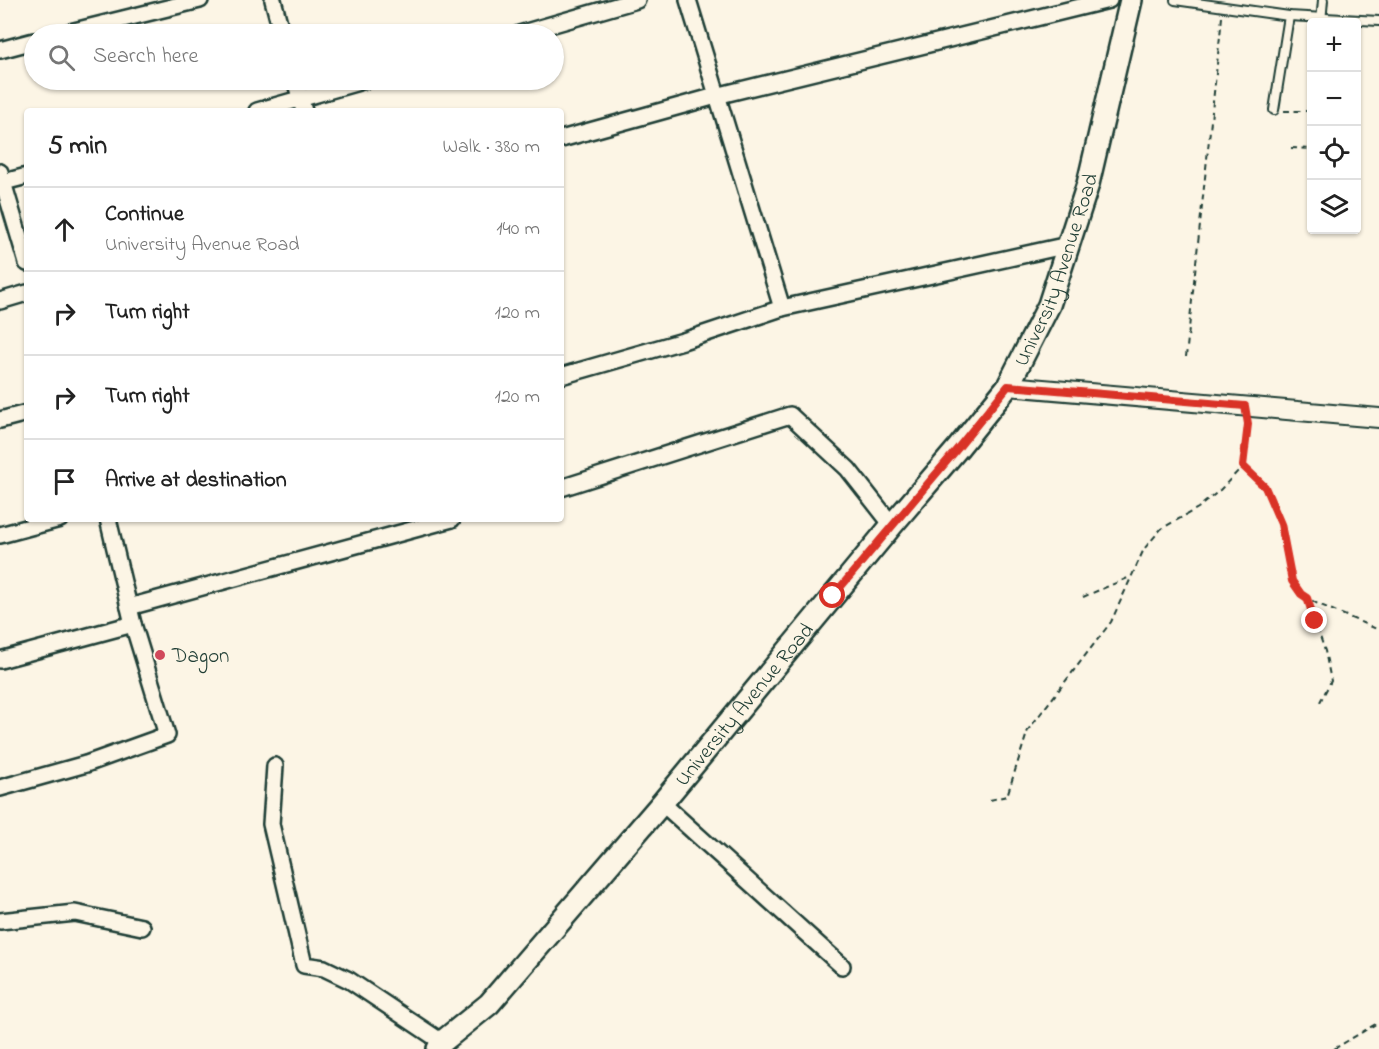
<!DOCTYPE html>
<html lang="en">
<head>
<meta charset="utf-8">
<style>
  body { margin:0; font-family:"Indie Flower",sans-serif; background:#f6f6f6; color:#222 }
  .controls { position:absolute; right:18px; top:18px; display:grid; overflow:hidden; border-radius:6px; box-shadow:0 2px 4px #0004 }
  .controls button { width:54px; height:54px; display:grid; place-items:center; padding:0; border:0; border-bottom:2px solid #e0e0e0; background:#fff; color:#222; font:30px sans-serif }
  .stop { position:absolute; width:18px; height:18px; margin:-14px; border:4px solid #d93025; border-radius:50%; background:#fff }
  .stop.end { background:#d93025; border-color:#fff; box-shadow:0 2px 6px #0008 }
  .list { margin:0; padding:0; list-style:none }
  h2 { display:flex; justify-content:space-between; align-items:center; height:78px; margin:0; padding:0 24px; font-size:26px }
  h2 small { font-size:20px; font-weight:400; color:#767676 }
  .list li { display:grid; grid-template-columns:39px 1fr auto; gap:18px; align-items:center; box-sizing:border-box; height:84px; padding:0 24px; border-top:2px solid #e0e0e0 }
  .list b { display:block; font-size:22px; white-space:nowrap }
  .list p { margin:0; font-size:20px; white-space:nowrap; color:#767676 }
  .list em { font-size:20px; font-style:normal; color:#767676 }
  .icon { flex:none; width:33px; height:33px; fill:none; stroke:currentColor; stroke-width:2; stroke-linecap:round; stroke-linejoin:round }
  .map { position:relative; flex:none; width:1379px; height:1049px; overflow:hidden }
  .search { position:absolute; background:#fff; box-shadow:0 2px 4px #0004; left:24px; top:24px; width:540px; height:66px; display:flex; align-items:center; gap:15px; box-sizing:border-box; padding:0 21px; border-radius:33px; color:#767676; font-size:22px }
  .panel { position:absolute; background:#fff; box-shadow:0 2px 4px #0004; left:24px; top:108px; width:540px; height:414px; border-radius:6px }
  .map>svg:first-child { display:block }
  .lines { fill:none; stroke-linecap:round; stroke-linejoin:round }
  .service-casing { stroke:#1f3d34; stroke-width:12 }
  .minor-casing { stroke:#1f3d34; stroke-width:20 }
  .tertiary-casing { stroke:#1f3d34; stroke-width:22 }
  .secondary-casing { stroke:#1f3d34; stroke-width:26 }
  .path { stroke:#1f3d34; stroke-width:2; stroke-dasharray:6 4.5; stroke-linecap:butt }
  .service { stroke:#fcf5e5; stroke-width:8 }
  .minor { stroke:#fcf5e5; stroke-width:15 }
  .tertiary { stroke:#fcf5e5; stroke-width:18 }
  .secondary { stroke:#fcf5e5; stroke-width:21 }
  .route { stroke:#d93025; stroke-width:8 }
  .poi-dot { fill:#d1495b; stroke:#fcf5e5; stroke-width:2 }
  .labels { text-anchor:middle; stroke-width:5; stroke-linejoin:round; paint-order:stroke }
  .street-label { font-size:21px; fill:#1f3d34; stroke:#fcf5e5 }
  .poi-label { font-size:21px; fill:#1f3d34; stroke:#fcf5e5; text-anchor:start }
</style>
</head>
<body>
<div class="map">
<svg width="1379" height="1049" viewBox="0 0 1379 1049">
  <rect width="100%" height="100%" fill="#fcf5e5"/>
  <filter id="ink" filterUnits="userSpaceOnUse"><feTurbulence type="fractalNoise" baseFrequency=".0167" numOctaves="2"/><feDisplacementMap in="SourceGraphic" scale="12" xChannelSelector="R" yChannelSelector="G"/><feConvolveMatrix kernelMatrix="1 2 1 2 8 2 1 2 1" color-interpolation-filters="sRGB"/></filter>
  <g filter="url(#ink)">
    <g class="lines">
      <g class="service-casing">
        <g id="service">
          <polyline points="1175,0 1289,16 1379,21"/>
          <polyline points="1321,22 1323,0"/>
          <polyline points="1274,110 1289,16"/>
        </g>
      </g>
      <g class="minor-casing">
        <g id="minor">
          <polyline points="273,0 282,34"/>
          <polyline points="688,0 782,308"/>
          <polyline points="62,34 200,0"/>
          <polyline points="519,34 637,0"/>
          <polyline points="0,50 34,41"/>
          <polyline points="295,80 304,111"/>
          <polyline points="257,111 366,80"/>
          <polyline points="561,139 716,96 1109,0"/>
          <polyline points="0,172 27,263"/>
          <polyline points="0,183 27,176"/>
          <polyline points="0,301 27,293"/>
          <polyline points="561,376 683,341 782,308 1068,245"/>
          <polyline points="0,420 27,413"/>
          <polyline points="561,488 790,415 848,469 892,525"/>
          <polyline points="0,535 60,519"/>
          <polyline points="129,607 452,519"/>
          <polyline points="0,660 133,624"/>
          <polyline points="275,766 271,824 304,965 324,968 349,980 442,1042"/>
          <polyline points="0,788 86,764 167,735 133,624 108,519"/>
          <polyline points="662,803 842,966"/>
          <polyline points="0,921 75,913 142,927"/>
        </g>
      </g>
      <g class="tertiary-casing">
        <polyline id="tertiary" points="1008,386 1379,418"/>
      </g>
      <g class="secondary-casing">
        <g id="secondary">
          <path id="s1" d="M438 1049 442 1042 489 1004 662 803 892 525 958 448 1008 386 1049 305 1088 184 1131 0"/>
        </g>
      </g>
      <g class="path">
        <polyline points="1284,111 1312,111"/>
        <polyline points="1291,148 1312,149"/>
        <polyline points="1186,357 1222,17"/>
        <polyline points="1243,466 1265,487 1281,524 1292,581 1301,594 1316,603 1379,630"/>
        <polyline points="1083,597 1130,577"/>
        <polyline points="1307,598 1325,651 1331,681 1320,702"/>
        <polyline points="990,800 1007,796 1028,730 1111,622 1144,549 1161,529 1198,508 1220,490 1243,466 1247,421"/>
        <polyline points="1334,1049 1379,1022"/>
      </g>
      <use href="#service" class="service"/>
      <use href="#minor" class="minor"/>
      <use href="#tertiary" class="tertiary"/>
      <use href="#secondary" class="secondary"/>
    </g>
  </g>
  <g class="lines" filter="url(#ink)">
    <polyline class="route" points="833,596 958,448 1008,386 1245,406 1248,424 1243,466 1265,487 1281,524 1292,581 1301,594 1307,598 1315,621"/>
  </g>
  <circle class="poi-dot" cx="160" cy="655" r="6"/>
  <g class="labels">
    <g class="street-label">
      <text dy="7" stroke="none"><textPath href="#s1" startOffset="1002">University Avenue Road</textPath></text>
      <text dy="7" stroke="none"><textPath href="#s1" startOffset="462">University Avenue Road</textPath></text>
    </g>
    <g class="poi-label">
      <text x="172" y="662">Dagon</text>
    </g>
  </g>
</svg>
<div class="controls">
<button>+</button>
<button>−</button>
<button><svg class="icon" aria-label="locate" viewBox="0 0 24 24"><circle cx="12" cy="12" r="6"/><path d="M12 2v4M12 18v4M2 12h4M18 12h4"/></svg></button>
<button><svg class="icon" aria-label="layers" viewBox="0 0 24 24"><path d="M12 4l9 5-9 5-9-5zM3 14l9 5 9-5"/></svg></button>
</div>
<div class="stop" style="left:833px;top:596px"></div>
<div class="stop end" style="left:1315px;top:621px"></div>
<div class="search"><svg class="icon" aria-label="search" viewBox="0 0 24 24"><circle cx="10" cy="10" r="6"/><path d="M15 15l6 6"/></svg>Search here</div>
<section class="panel">
<h2>5 min<small>Walk · 380 m</small></h2>
<ul class="list">
<li><svg class="icon" aria-label="ahead" viewBox="0 0 24 24"><path d="M12 20V5M6 11l6-6 6 6"/></svg><div><b>Continue</b><p>University Avenue Road</p></div><em>140 m</em></li>
<li><svg class="icon" aria-label="right" viewBox="0 0 24 24"><path d="M7 20v-9h11M14 6l5 5-5 5"/></svg><div><b>Turn right</b></div><em>120 m</em></li>
<li><svg class="icon" aria-label="right" viewBox="0 0 24 24"><path d="M7 20v-9h11M14 6l5 5-5 5"/></svg><div><b>Turn right</b></div><em>120 m</em></li>
<li><svg class="icon" aria-label="arrive" viewBox="0 0 24 24"><path d="M6 21V4h12l-3 4 3 4H6"/></svg><div><b>Arrive at destination</b></div></li>
</ul>
</section>
</div>
</body>
</html>
